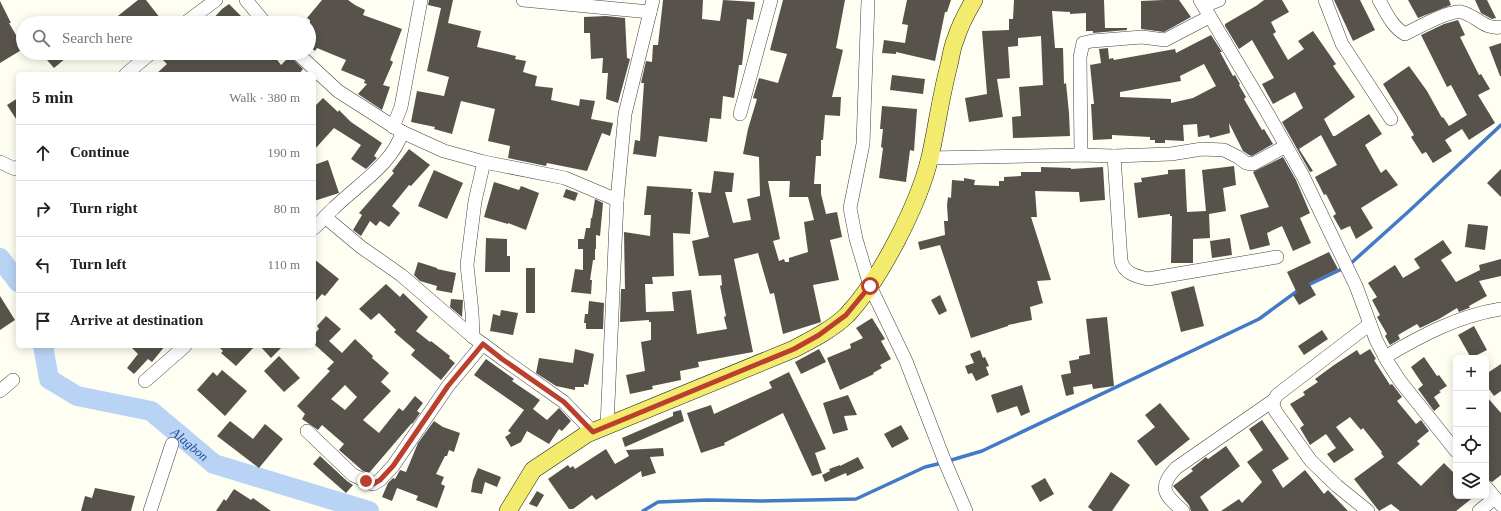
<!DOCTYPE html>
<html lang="en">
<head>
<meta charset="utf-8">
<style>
  body { margin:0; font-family:Georgia,serif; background:#f6f6f6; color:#222 }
  .controls { position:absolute; right:12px; bottom:12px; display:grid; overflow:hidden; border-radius:6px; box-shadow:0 2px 10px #0003 }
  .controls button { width:36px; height:36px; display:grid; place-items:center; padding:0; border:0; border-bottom:1px solid #e0e0e0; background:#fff; color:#222; font:20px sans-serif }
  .stop { position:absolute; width:12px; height:12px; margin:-9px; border:3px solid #ba402c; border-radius:50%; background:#fff }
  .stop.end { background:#ba402c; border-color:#fff; box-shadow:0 1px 4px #0008 }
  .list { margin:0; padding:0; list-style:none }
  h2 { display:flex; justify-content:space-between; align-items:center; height:52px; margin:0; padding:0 16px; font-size:17px }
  h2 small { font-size:13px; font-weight:400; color:#767676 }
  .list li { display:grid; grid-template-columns:26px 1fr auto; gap:12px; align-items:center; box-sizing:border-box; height:56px; padding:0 16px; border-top:1px solid #e0e0e0 }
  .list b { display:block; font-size:15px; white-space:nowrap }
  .list em { font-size:13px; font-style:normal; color:#767676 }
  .icon { flex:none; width:22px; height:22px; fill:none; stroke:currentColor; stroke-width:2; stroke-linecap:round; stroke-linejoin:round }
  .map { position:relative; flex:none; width:1501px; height:511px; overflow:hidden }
  .search { position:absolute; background:#fff; box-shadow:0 2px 10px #0003; left:16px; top:16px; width:300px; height:44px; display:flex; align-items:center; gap:10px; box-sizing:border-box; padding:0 14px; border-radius:22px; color:#767676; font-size:15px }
  .panel { position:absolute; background:#fff; box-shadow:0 2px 10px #0003; left:16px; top:72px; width:300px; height:276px; border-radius:6px }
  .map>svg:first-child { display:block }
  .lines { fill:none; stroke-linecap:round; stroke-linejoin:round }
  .stream { stroke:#437ac8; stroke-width:3.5 }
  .river { stroke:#b9d3f4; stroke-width:20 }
  .building { fill:#57524c; fill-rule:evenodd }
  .minor-casing { stroke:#424242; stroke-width:14 }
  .major-casing { stroke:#202020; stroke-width:18 }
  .minor { stroke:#fff; stroke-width:13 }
  .major { stroke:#f2eb6e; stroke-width:17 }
  .route { stroke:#ba402c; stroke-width:5 }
  .labels { text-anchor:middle; stroke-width:4; stroke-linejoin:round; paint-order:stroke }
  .water-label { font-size:13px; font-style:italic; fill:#1d4d9c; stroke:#fff }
</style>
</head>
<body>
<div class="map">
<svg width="1501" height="511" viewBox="0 0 1501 511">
  <rect width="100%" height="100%" fill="#fefef2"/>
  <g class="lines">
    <g class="stream">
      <polyline points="1349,265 1408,212 1501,125"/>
      <polyline points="1306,286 1344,268"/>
      <polyline points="948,461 982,451 1259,319 1300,289"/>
      <polyline points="643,511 658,502 708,500 761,501 856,499 925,467 942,463"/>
    </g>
    <g class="river">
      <polyline points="0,258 18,282"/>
      <path id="s1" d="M43 346 49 379 77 396 151 411 214 464 369 511"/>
    </g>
  </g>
  <g class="building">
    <polygon points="138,0 146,0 164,23 109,23"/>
    <polygon points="322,0 348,0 355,5 365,10 363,15 402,29 390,60 393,62 383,85 390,87 382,110 358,94 367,84 364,83 365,80 341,70 346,60 317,48 315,51 309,46 310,20 307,18"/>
    <polygon points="429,0 453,0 448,23 481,31 477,47 516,56 515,59 526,61 523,72 537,76 535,86 553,88 551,100 579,106 580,99 595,101 591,119 613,123 610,136 602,133 587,171 547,163 546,166 508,158 510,146 488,141 495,109 461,101 452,134 434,129 435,127 411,122 417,91 444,96 449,77 427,71 441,8 428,5"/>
    <polygon points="663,0 703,0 702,19 720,21 723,0 755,2 753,20 747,19 742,65 739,65 734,98 723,96 721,119 710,118 707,142 659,136 656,157 633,154 635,140 640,141 644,83 641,83 646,61 652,62 653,45 658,45"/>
    <path d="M783 0H845L836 48 843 50 832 97H841L840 116 825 115 823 140H821V156H816L814 184H821V194L826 214 837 212 842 237 830 240 839 280 813 285 821 322 783 334 774 293 770 294 758 253 734 259 753 352 698 362 699 367 680 371 681 380 652 386 653 389 630 394 626 375 645 371 641 342 651 340V322H649V320L620 322 621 289H625L624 232 650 236 651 215H644L647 186 692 189 691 192H693L690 234 673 233 674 276 652 277 653 284H645L646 312 674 311 672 292 691 290 697 334 727 329 724 317 726 316 720 286 722 285 721 275 699 276 692 241 709 237 698 192 711 193 714 171 734 173 732 192H725L733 223 751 220 747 199 760 196 759 157 743 154 748 129 757 99 753 98 759 78 778 83 787 54 770 50ZM768 181H790L789 197H808L814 220 804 222 808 252 789 258V262H785L784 259 779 261 773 241 780 239Z"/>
    <polygon points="907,0 951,0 947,12 945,12 935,61 896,52 896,54 882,53 884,40 905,43 908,25 902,24"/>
    <polygon points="1014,0 1104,0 1105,28 1127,28 1127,30 1093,33 1093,31 1086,31 1086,13 1070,14 1070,12 1052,11 1055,48 1063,48 1064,84 1066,83 1069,113 1070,136 1013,138 1012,117 1021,116 1019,87 1043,85 1041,36 1018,38 1018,46 1008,47 1010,78 997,79 1003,117 969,122 965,98 987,94 982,31 1009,30 1009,19 1013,19"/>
    <polygon points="1163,0 1179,0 1191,17 1164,32 1141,29 1141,1"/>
    <polygon points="1264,0 1282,0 1289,12 1271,22 1276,32 1273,34 1288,60 1304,49 1298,41 1313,31 1336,64 1333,66 1355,97 1324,119 1333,136 1335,136 1369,114 1382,134 1365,145 1381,173 1386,169 1398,185 1361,208 1373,228 1356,239 1350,226 1341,230 1333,216 1336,214 1326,194 1324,195 1315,177 1337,165 1321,135 1299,149 1313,171 1310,172 1282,122 1303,108 1295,92 1273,104 1262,84 1274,78 1252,40 1239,49 1225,26 1225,24 1256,6"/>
    <polygon points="1334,0 1360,0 1375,30 1353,41"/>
    <polygon points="1408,0 1449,0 1451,5 1418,18"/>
    <polygon points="1475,0 1487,0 1496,18 1492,19 1481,13"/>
    <polygon points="0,1 11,23 9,23 23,47 23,49 0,63"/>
    <polygon points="229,4 248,23 209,23 222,9"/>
    <polygon points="606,16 625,18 627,58 630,59 618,103 606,99 608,73 602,73 603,58 591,59 590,33 584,33 584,17"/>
    <polygon points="1458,20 1465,35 1460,37 1479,75 1481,74 1490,89 1478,95 1495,123 1469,140 1462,129 1445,140 1452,151 1433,163 1426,152 1422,154 1411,137 1414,135 1383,84 1409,66 1427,91 1442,118 1443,117 1449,126 1467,115 1451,85 1447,87 1421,35 1444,24"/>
    <path d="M1211 35 1222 52H1220L1233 76 1235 75 1240 84 1239 85 1246 97 1244 99 1262 130 1264 129 1273 144 1252 156 1249 155 1243 151 1229 123 1230 133 1210 138 1209 135 1198 137 1197 124 1183 125 1184 141 1165 140V143H1155V140H1150V137L1112 135V139L1093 140 1091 104H1094L1090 65 1101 63 1099 49 1108 48 1109 59 1113 58 1114 60 1175 49 1176 53ZM1204 64 1216 86 1193 98 1171 103V99L1120 97V92L1181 81 1180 76Z"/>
    <polygon points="1501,43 1501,76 1500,76 1489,47"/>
    <polygon points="41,53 72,53 54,68"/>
    <polygon points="164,53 272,53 281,65 290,56 303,69 299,74 156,74 167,64 160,57"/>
    <polygon points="892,75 925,79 923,94 890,90"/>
    <polygon points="18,98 18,122 7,105"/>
    <polygon points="323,98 338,112 339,110 351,122 382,143 374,156 377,158 366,169 351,159 361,145 334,128 314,150 314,107"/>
    <polygon points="882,106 917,109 914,151 910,150 906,182 879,178 883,148 881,147 883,129 880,129"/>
    <polygon points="409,149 430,165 411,186 409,185 392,206 400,213 389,227 380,221 376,226 370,221 361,236 353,230 362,215 359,213 394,173 392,171"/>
    <polygon points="1283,157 1296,180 1310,213 1300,218 1311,243 1293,251 1282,226 1267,233 1270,245 1250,250 1240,215 1269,207 1253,172"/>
    <polygon points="328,160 339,193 314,201 314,165"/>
    <polygon points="1234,166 1236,185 1223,188 1226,211 1209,214 1210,238 1193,239 1193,263 1171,263 1172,216 1170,216 1170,214 1138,218 1134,183 1142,182 1141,178 1168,174 1168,170 1185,169 1187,212 1206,211 1202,170"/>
    <polygon points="1041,167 1071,168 1071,169 1103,167 1105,200 1080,202 1079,192 1035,191 1037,217 1031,217 1051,280 1037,281 1043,303 1030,307 1032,320 1008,325 1008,326 971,338 940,245 920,250 918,242 945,235 944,221 948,221 947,205 948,197 951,198 952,180 964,181 964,178 975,180 974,185 999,186 999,181 1004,181 1004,177 1021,176 1021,172 1041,172"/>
    <polygon points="1501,169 1501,197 1487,183"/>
    <polygon points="434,170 463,183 447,219 418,206"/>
    <polygon points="494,182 519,190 521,186 539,193 526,230 508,223 508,224 484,217"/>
    <polygon points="566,189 578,193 575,201 563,197"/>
    <polygon points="595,199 603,203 600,236 596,235 596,249 595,249 595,260 593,260 590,280 592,280 591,294 571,292 575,269 583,270 583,249 578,249 578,239 584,239 586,228 590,228 591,218 592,218"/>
    <polygon points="1468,224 1488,226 1485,250 1465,247"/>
    <polygon points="486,238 507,239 507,256 510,256 510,272 485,272"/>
    <polygon points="1230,238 1232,255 1212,258 1210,241"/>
    <polygon points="1443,240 1452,253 1441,260 1456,282 1480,270 1479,265 1501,259 1501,276 1479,281 1487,296 1469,306 1470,308 1469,308 1459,312 1457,308 1439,319 1420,328 1417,324 1398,335 1400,339 1390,345 1385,336 1387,334 1377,317 1380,315 1372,300 1377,297 1368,283 1395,265 1403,278 1420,268 1414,259"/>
    <polygon points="1329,252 1338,269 1309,283 1316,295 1299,305 1293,295 1297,293 1287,272"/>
    <polygon points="314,259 339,279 325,296 322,294 314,303"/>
    <polygon points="418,262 437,268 437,269 456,273 452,293 436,290 437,286 420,281 414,275"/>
    <rect x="526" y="268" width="9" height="45"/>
    <polygon points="386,284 400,297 403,293 428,317 416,331 430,342 431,341 450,356 449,358 455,363 441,380 411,355 415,350 394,332 396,330 379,313 371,320 359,309"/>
    <polygon points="1194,286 1204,326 1181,332 1171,292"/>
    <polygon points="940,295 947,311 939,315 931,300"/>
    <polygon points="0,296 15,320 0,330"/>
    <polygon points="451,299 463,300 462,317 450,307"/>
    <polygon points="589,301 604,303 603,329 586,329 586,323 584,323 585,314 588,314"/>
    <polygon points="501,310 518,313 513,335 490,331 493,314 500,316"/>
    <path d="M326 316 341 329 329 341 342 353 355 339 373 356 372 358 389 373 381 382 391 391 363 420 379 433 399 408 403 411 415 396 423 403 417 411 420 413 413 423 411 424 369 473 363 471 339 450 344 444 322 425 318 430 302 419 305 414 297 406 330 371 327 369 334 362 314 344V334L319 329 317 326ZM345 385 357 397 345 410 331 399Z"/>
    <polygon points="1107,317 1114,386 1093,389 1092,384 1073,387 1074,394 1066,396 1061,375 1071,373 1069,361 1079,359 1079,356 1090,354 1086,319"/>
    <polygon points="872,318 885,339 881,341 891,359 880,365 882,368 873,373 874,374 840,390 827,358 851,348 850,344 863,338 856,328"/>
    <polygon points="1474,326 1487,350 1471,358 1458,335"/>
    <polygon points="1322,330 1328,339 1304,355 1298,346"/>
    <polygon points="130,346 165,346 152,362 148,359 134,374 127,368 138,354"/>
    <polygon points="218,346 255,346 236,366 221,353 223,351"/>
    <polygon points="260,346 283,346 271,358"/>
    <polygon points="575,349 594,354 588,385 584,384 584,387 575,387 575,390 556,386 536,373 539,358 573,363"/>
    <polygon points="819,349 826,362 801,374 795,362"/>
    <polygon points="1370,349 1376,359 1374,360 1390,385 1392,384 1402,397 1397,401 1416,424 1421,420 1429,431 1417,441 1420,444 1397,463 1421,486 1444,463 1456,475 1456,496 1475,496 1456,511 1400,511 1391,504 1379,511 1354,479 1384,457 1381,453 1382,452 1363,428 1361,430 1350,417 1336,427 1354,450 1334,463 1327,454 1336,448 1326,434 1310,445 1300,428 1304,425 1290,404 1305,395 1303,392 1318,382 1315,379 1334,365 1357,350 1360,355"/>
    <polygon points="980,350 983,358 985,357 989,366 986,367 989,375 976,381 972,373 968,374 965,366 974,363 970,354"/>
    <polygon points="279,356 300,378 284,392 264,371"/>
    <polygon points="1424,357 1437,376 1439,375 1447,386 1439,391 1441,392 1434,397 1440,406 1434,411 1418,389 1423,385 1411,367"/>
    <polygon points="486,359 514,379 512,381 540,400 533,409 547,420 559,408 571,421 562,431 559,429 549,444 527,431 521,442 511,447 505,437 511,433 508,431 524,410 474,375"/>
    <polygon points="1501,364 1501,391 1494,396 1486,385 1486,374"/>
    <polygon points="222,370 247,391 225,416 197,390 213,372 217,376"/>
    <polygon points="789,372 826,449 815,453 822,473 812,476 783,413 724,443 725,445 701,453 687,413 711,405 714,414 772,388 769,382"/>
    <polygon points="1022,385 1030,412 1021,416 1017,406 997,413 991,395"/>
    <polygon points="848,395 857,415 844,416 848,430 833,434 823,403"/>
    <polygon points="1486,396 1501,413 1501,475 1492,482 1486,479"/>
    <polygon points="1160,403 1190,439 1156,466 1137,441 1155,427 1145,415"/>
    <polygon points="681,410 684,421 625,447 622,438 673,416 673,412"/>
    <polygon points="1262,420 1289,459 1272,470 1283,488 1305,470 1324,494 1328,490 1348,511 1221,511 1239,499 1242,503 1262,482 1247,462 1263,450 1249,429"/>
    <polygon points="230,421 253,439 265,424 283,439 259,468 217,436"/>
    <polygon points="434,421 443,427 460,433 454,452 449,450 447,456 445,456 436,474 444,477 441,484 445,486 437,508 416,500 418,496 397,488 392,501 382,497 388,483 393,478 395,479 400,470 406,472 418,443"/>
    <polygon points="901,425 909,439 892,448 884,434"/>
    <polygon points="1226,446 1240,466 1200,497 1209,511 1191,511 1189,505 1173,486 1193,471 1191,469 1206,457 1208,459"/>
    <polygon points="663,448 664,456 650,457 656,473 642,477 641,471 596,500 592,495 573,509 569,509 548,479 568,465 570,468 573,466 575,469 606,449 615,464 629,456 626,450"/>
    <polygon points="320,456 347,481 353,485 346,493 313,464"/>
    <polygon points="858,457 864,468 847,476 846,473 825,482 822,475 830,471 829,469 840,465 840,466"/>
    <polygon points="478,468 501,477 497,487 485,482 482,494 471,492 473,480"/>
    <polygon points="1111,472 1130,485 1112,511 1093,511 1088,507"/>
    <polygon points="1045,478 1054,494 1040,502 1031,486"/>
    <polygon points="95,488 135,496 131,511 81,511 85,496 92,498"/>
    <polygon points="234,489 251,500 253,498 271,511 216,511 224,499 226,501"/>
    <polygon points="537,491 544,495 537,507 529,504"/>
  </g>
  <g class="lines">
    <g class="minor-casing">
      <g id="minor">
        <polyline points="246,0 265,23"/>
        <polyline points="523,0 650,12"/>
        <polyline points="868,0 863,144 850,208 856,239 870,286 906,361 945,462 966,511"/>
        <polyline points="1200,0 1268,114 1303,176 1356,286 1376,340 1387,361 1400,381 1456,451"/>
        <polyline points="1325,0 1342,44 1391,119"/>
        <path d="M1379 0C1386 12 1392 27 1405 34 1417 28 1449 10 1461 12 1476 15 1484 30 1501 27"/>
        <polyline points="1204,6 1219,0"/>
        <polyline points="185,23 216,0"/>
        <path d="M297 53 338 91 402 132C394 163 356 186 334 208 327 214 321 222 314 228"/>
        <polyline points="126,74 151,53"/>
        <polyline points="740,114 771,0"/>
        <polyline points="393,127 401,107 421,0"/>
        <polyline points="402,132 444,151 484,162 565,178 617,200"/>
        <polyline points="1081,155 1080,57 1083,43 1092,41 1142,37 1165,40 1209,17"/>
        <path d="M1114 156 1121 261C1125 274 1136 276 1148 279L1277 257"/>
        <polyline points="929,158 1081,155 1114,156 1171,154 1202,149 1224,150 1238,157 1246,163 1253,164 1286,146"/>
        <polyline points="0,162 15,169 18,167"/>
        <polyline points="325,217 361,247 401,275 473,337 503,359 564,402 593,432"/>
        <polyline points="473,337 472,312 467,265 475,201 484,162"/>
        <path d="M1385 357C1422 335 1458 316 1501 309"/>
        <polyline points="145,381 185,346"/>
        <polyline points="0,391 13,380"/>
        <polyline points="1274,400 1273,406 1276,412 1311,461 1337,486 1368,511"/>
        <polyline points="607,426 617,200 625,114 653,0"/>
        <polyline points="307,431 353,475 373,484 380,480 393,466 448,386 483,344"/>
        <polyline points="1486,487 1501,505"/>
        <polyline points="150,511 172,444"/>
        <path d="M1183 511C1165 495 1157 488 1176 468L1274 400 1277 395 1370 324"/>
        <polyline points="1479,511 1495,498"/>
      </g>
    </g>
    <g class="major-casing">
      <path id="major" d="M508 511 533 470 587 434 794 349C811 340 833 329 847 315 880 280 919 204 930 157 937 126 941 95 949 65 951 56 952 47 956 38 960 25 967 12 974 0"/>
    </g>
    <use href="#minor" class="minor"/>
    <use href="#major" class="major"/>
  </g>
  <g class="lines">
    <polyline class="route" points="366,481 373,484 380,480 393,466 448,386 483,344 502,359 564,402 593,432 794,349 819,335 846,315 870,286"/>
  </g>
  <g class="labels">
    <g class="water-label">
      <text dy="5" stroke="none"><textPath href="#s1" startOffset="193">Alagbon</textPath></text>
    </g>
  </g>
</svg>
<div class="controls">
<button>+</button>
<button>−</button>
<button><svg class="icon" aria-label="locate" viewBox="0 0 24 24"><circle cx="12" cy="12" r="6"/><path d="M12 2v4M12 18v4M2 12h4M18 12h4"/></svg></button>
<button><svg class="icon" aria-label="layers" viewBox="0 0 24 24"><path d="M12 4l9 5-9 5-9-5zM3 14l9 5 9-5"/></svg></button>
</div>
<div class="stop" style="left:870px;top:286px"></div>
<div class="stop end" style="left:366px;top:481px"></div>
<div class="search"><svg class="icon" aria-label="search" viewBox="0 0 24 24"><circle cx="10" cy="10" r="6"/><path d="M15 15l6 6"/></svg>Search here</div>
<section class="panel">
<h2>5 min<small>Walk · 380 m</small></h2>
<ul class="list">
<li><svg class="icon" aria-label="ahead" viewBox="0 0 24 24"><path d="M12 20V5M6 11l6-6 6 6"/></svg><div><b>Continue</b></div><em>190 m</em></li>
<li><svg class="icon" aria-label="right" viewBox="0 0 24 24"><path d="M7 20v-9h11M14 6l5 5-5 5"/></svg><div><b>Turn right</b></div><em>80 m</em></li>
<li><svg class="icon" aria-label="left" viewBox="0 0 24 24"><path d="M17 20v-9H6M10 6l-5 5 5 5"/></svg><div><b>Turn left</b></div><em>110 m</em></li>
<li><svg class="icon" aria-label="arrive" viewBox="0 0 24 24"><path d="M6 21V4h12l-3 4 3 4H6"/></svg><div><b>Arrive at destination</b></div></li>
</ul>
</section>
</div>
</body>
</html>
